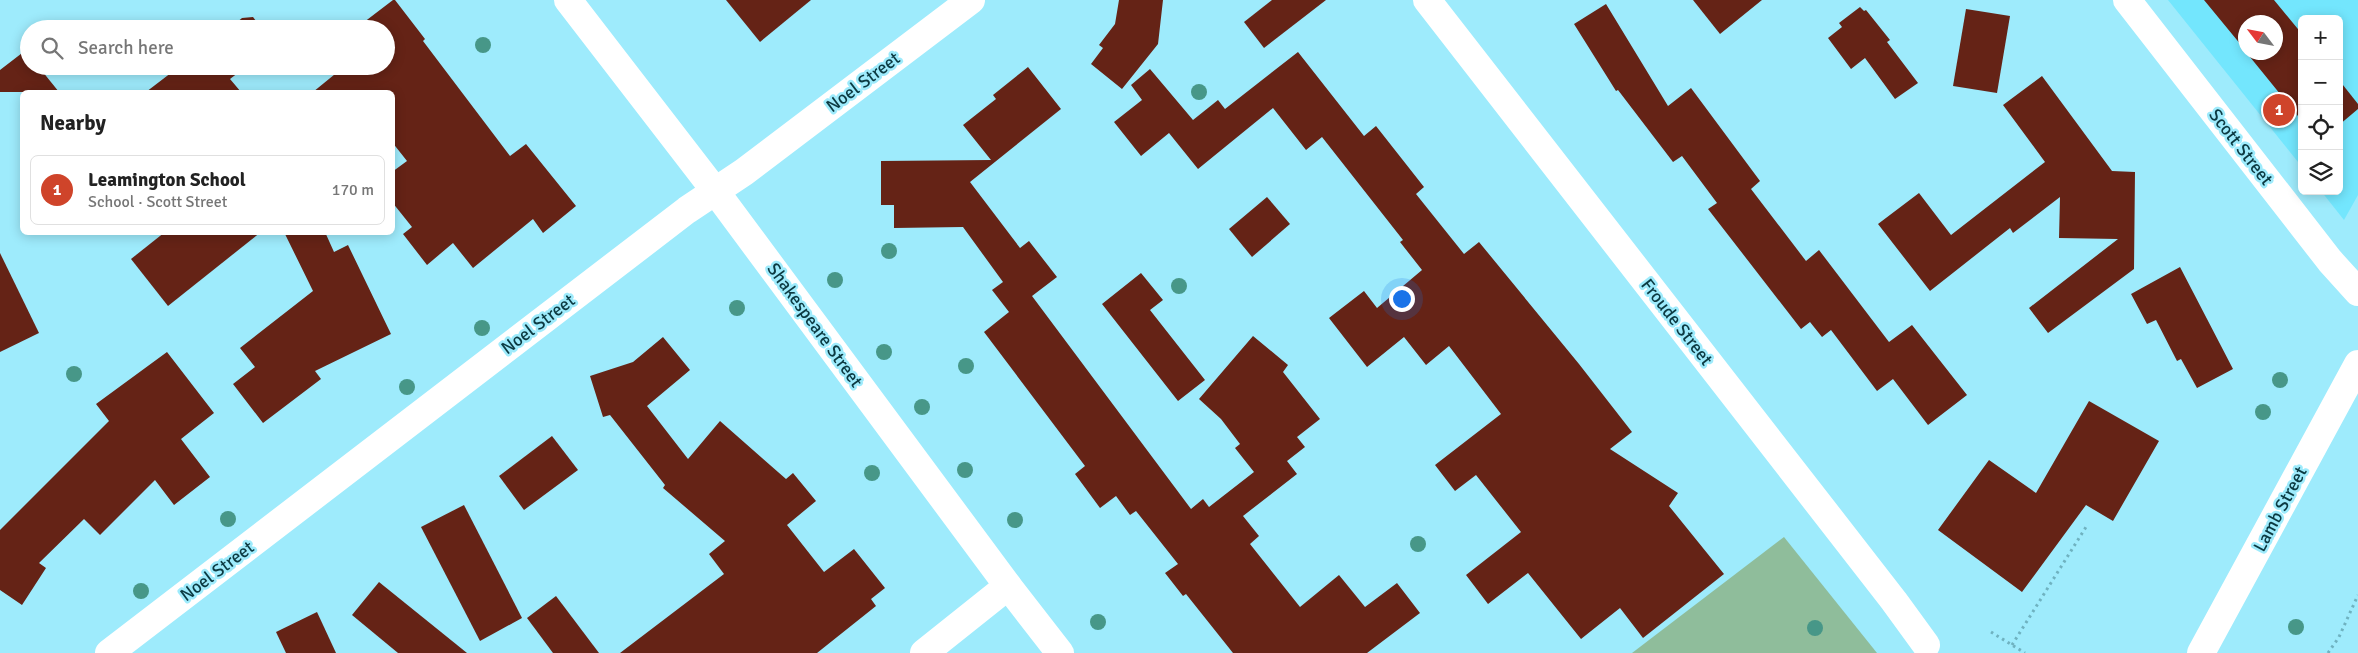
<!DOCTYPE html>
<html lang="en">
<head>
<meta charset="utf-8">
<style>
  body { margin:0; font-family:Signika,sans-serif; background:#f2f2f2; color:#222 }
  .controls { position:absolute; right:15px; top:15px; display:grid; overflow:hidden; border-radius:8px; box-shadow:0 2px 12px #0003 }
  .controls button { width:45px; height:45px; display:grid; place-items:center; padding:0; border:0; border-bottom:1px solid #e0e0e0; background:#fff; color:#222; font:25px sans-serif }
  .compass { position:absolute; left:2238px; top:15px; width:45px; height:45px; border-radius:50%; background:#fff; box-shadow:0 2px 12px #0003; rotate:302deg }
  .you { position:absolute; left:1401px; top:298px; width:18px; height:18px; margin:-12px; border:4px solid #fff; border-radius:50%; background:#1a73e8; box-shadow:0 0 0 8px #1a73e833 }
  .badge { display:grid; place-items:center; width:32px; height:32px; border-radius:50%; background:#cf442a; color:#fff; font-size:16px; font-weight:700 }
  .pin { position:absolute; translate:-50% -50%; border:2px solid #fff; box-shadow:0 1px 5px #0006 }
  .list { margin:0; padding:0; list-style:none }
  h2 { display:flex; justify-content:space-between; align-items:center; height:65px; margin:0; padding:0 20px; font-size:21px }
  h2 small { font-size:16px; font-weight:400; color:#767676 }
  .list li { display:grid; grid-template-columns:32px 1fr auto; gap:15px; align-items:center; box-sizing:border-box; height:70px; margin:0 10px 10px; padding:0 10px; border:1px solid #e0e0e0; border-radius:8px }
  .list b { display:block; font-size:19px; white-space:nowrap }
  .list p { margin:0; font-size:16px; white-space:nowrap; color:#767676 }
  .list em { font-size:16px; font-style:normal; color:#767676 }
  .icon { flex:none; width:28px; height:28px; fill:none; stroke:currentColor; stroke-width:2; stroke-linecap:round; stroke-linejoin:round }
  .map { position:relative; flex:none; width:2358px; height:653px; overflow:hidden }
  .search { position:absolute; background:#fff; box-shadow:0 2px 12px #0003; left:20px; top:20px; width:375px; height:55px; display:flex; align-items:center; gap:12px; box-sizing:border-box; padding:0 18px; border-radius:28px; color:#767676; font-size:19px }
  .panel { position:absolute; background:#fff; box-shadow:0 2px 12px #0003; left:20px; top:90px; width:375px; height:145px; border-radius:8px }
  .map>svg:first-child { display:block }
  .built { fill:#73e6fd; fill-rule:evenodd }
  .green { fill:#8fbd9b }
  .building { fill:#652316 }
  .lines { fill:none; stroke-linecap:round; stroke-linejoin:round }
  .path { stroke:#6fb2c0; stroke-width:3; stroke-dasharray:2.5 4; stroke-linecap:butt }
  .street { stroke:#fff; stroke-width:28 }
  .secondary { stroke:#fff; stroke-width:28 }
  .tree { fill:#479788 }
  .labels { text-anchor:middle; stroke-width:5; stroke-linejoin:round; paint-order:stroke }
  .street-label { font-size:18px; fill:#0c3a42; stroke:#9eebfc }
</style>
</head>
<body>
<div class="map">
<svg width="2358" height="653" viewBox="0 0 2358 653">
  <rect width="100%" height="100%" fill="#9eebfc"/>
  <path class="built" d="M2168 0H2358V195L2344 220 2321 191H2339V19H2302V167ZM2246 22H2276V52H2246Z"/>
  <polygon class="green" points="1784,537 1877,653 1632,653"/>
  <g class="building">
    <polygon points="393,0 395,0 425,39 423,41 510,156 526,144 576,206 543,233 533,219 473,268 453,243 427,265 403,234 412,227 392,202 392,172 407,161 392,142 392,92 313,92 340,70 338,66 386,66 386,29 355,29"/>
    <polygon points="726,0 811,0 760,42"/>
    <polygon points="1119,0 1163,0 1158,44 1122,89 1091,64 1103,48 1099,45 1115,24"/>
    <polygon points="1272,0 1326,0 1264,48 1244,22"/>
    <polygon points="1693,0 1762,0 1720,34"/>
    <polygon points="2204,0 2274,0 2302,34 2302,121 2246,52 2276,52 2276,22 2246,22 2246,51"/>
    <polygon points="1606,4 1668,106 1691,88 1760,181 1751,189 1806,261 1819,250 1889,342 1912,325 1967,395 1928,425 1893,379 1877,391 1831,330 1822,337 1810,322 1801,329 1708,209 1717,203 1682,156 1673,162 1618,90 1616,91 1574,24"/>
    <polygon points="1860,7 1864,11 1866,10 1890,40 1887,42 1918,83 1895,99 1865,58 1851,69 1828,38 1842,27 1839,23"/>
    <polygon points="1966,9 2010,16 1997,93 1953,86"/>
    <polygon points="253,17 262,29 229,29 242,18"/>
    <polygon points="26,50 29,54 29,66 38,66 59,92 0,92 0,70"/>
    <polygon points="1298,52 1364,136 1376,126 1424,187 1416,194 1464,254 1479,242 1579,364 1632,432 1610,449 1678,493 1669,506 1724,574 1643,638 1620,608 1581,639 1528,573 1488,604 1466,575 1521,532 1476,475 1455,491 1435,465 1501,414 1449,346 1426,365 1404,337 1367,367 1329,318 1364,291 1377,308 1422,270 1400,242 1403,240 1322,137 1306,150 1273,108 1198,169 1169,133 1141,156 1114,122 1142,100 1131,85 1150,69 1193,120 1218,100 1225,109"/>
    <polygon points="180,66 247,66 230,79 241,92 146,92"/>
    <polygon points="1028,67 1061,109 970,182 1020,248 1029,241 1057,277 1032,296 1191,509 1203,499 1209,507 1254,472 1235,448 1240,444 1221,419 1199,399 1253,336 1288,365 1283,372 1320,419 1297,437 1305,447 1287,461 1297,474 1243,516 1259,536 1250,544 1300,607 1339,575 1365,607 1397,583 1420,613 1367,653 1233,653 1186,594 1183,596 1165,573 1178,564 1136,511 1130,515 1116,496 1100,508 1075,474 1085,466 984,332 1009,312 992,290 1003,282 963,227 894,228 894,205 881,205 881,161 991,160 963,125 996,99 993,95"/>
    <polygon points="2042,76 2112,171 2135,172 2134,269 2048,333 2029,308 2118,239 2059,238 2060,197 2013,233 2010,228 1930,291 1878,224 1919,193 1951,235 2045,162 2003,105"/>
    <polygon points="2339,80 2358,104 2358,109 2339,125"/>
    <polygon points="1267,197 1290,224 1252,257 1229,229"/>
    <polygon points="165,232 261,232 168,306 131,259"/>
    <polygon points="284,232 325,232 334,252 348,245 391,334 315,371 321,379 263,423 233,384 255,367 240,348 313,291"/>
    <polygon points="0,253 39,333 0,352"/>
    <polygon points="2180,267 2233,369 2197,388 2181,359 2177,361 2156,320 2147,324 2131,294"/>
    <polygon points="1141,273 1163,300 1150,310 1205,380 1178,401 1102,304"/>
    <polygon points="663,337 690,370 647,406 688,459 720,421 786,479 793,473 816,501 787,525 824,572 854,549 885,588 871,599 876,606 817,653 620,653 724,574 709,554 725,541 663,488 665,485 610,415 603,417 590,376 633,362"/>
    <polygon points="167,352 214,413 181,439 210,477 174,505 155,480 100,535 84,519 39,563 46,568 22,605 0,590 0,530 109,421 96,404"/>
    <polygon points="2089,401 2159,441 2113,521 2086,505 2022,592 1938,530 1989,460 2036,493"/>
    <polygon points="552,436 578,470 524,510 499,476"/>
    <polygon points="464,505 522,618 480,641 421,527"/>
    <polygon points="379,582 467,653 398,653 352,615"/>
    <polygon points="556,596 599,653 553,653 527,618"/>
    <polygon points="317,612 336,653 286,653 276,632"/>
  </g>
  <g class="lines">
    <g class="path">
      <polyline points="1991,632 2025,653"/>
      <polyline points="2012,645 2086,527"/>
      <polyline points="2328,653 2339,637 2358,595"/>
    </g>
    <g class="street">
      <polyline points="1427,0 1894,601 1926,645"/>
      <polyline points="2127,0 2330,261 2358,292"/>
      <polyline points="109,653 687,210 744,172 971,0"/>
      <polyline points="924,653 1008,586"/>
    </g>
    <g class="secondary">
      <polyline points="568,0 716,192 1008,586 1060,653"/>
      <polyline points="2201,653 2358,364"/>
    </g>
  </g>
  <g class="tree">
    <circle cx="483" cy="45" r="8"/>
    <circle cx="1199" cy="92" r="8"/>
    <circle cx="889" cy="251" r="8"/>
    <circle cx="835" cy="280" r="8"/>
    <circle cx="1179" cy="286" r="8"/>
    <circle cx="737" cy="308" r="8"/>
    <circle cx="482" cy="328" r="8"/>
    <circle cx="884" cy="352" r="8"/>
    <circle cx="966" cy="366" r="8"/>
    <circle cx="74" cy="374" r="8"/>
    <circle cx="2280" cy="380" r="8"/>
    <circle cx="407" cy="387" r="8"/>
    <circle cx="922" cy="407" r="8"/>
    <circle cx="2263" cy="412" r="8"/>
    <circle cx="965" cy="470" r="8"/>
    <circle cx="872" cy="473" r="8"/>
    <circle cx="228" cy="519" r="8"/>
    <circle cx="1015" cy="520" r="8"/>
    <circle cx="1418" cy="544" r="8"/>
    <circle cx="141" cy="591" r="8"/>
    <circle cx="1098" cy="622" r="8"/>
    <circle cx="2296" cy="627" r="8"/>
    <circle cx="1815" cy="628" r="8"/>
  </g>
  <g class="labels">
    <g class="street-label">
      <text transform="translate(863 82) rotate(-37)" y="6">Noel Street</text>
      <text transform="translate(2241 147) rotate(52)" y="6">Scott Street</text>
      <text transform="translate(1677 322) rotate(52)" y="6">Froude Street</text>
      <text transform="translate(538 324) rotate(-37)" y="6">Noel Street</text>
      <text transform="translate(815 325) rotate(54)" y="6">Shakespeare Street</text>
      <text transform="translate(2280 509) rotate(-62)" y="6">Lamb Street</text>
      <text transform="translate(217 571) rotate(-37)" y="6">Noel Street</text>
    </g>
  </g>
</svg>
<div class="controls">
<button>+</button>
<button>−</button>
<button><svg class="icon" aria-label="locate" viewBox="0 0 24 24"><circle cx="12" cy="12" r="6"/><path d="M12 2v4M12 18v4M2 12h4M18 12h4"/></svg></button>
<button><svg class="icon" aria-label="layers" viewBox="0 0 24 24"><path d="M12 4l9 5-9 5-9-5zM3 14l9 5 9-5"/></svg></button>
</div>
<svg class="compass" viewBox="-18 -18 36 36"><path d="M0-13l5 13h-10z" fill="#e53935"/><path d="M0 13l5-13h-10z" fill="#767676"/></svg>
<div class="you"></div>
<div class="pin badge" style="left:2279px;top:110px">1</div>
<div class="search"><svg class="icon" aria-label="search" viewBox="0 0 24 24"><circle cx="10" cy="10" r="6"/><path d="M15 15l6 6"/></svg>Search here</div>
<section class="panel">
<h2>Nearby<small></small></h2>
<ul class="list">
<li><span class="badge">1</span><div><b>Leamington School</b><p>School · Scott Street</p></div><em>170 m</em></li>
</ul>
</section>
</div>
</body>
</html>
